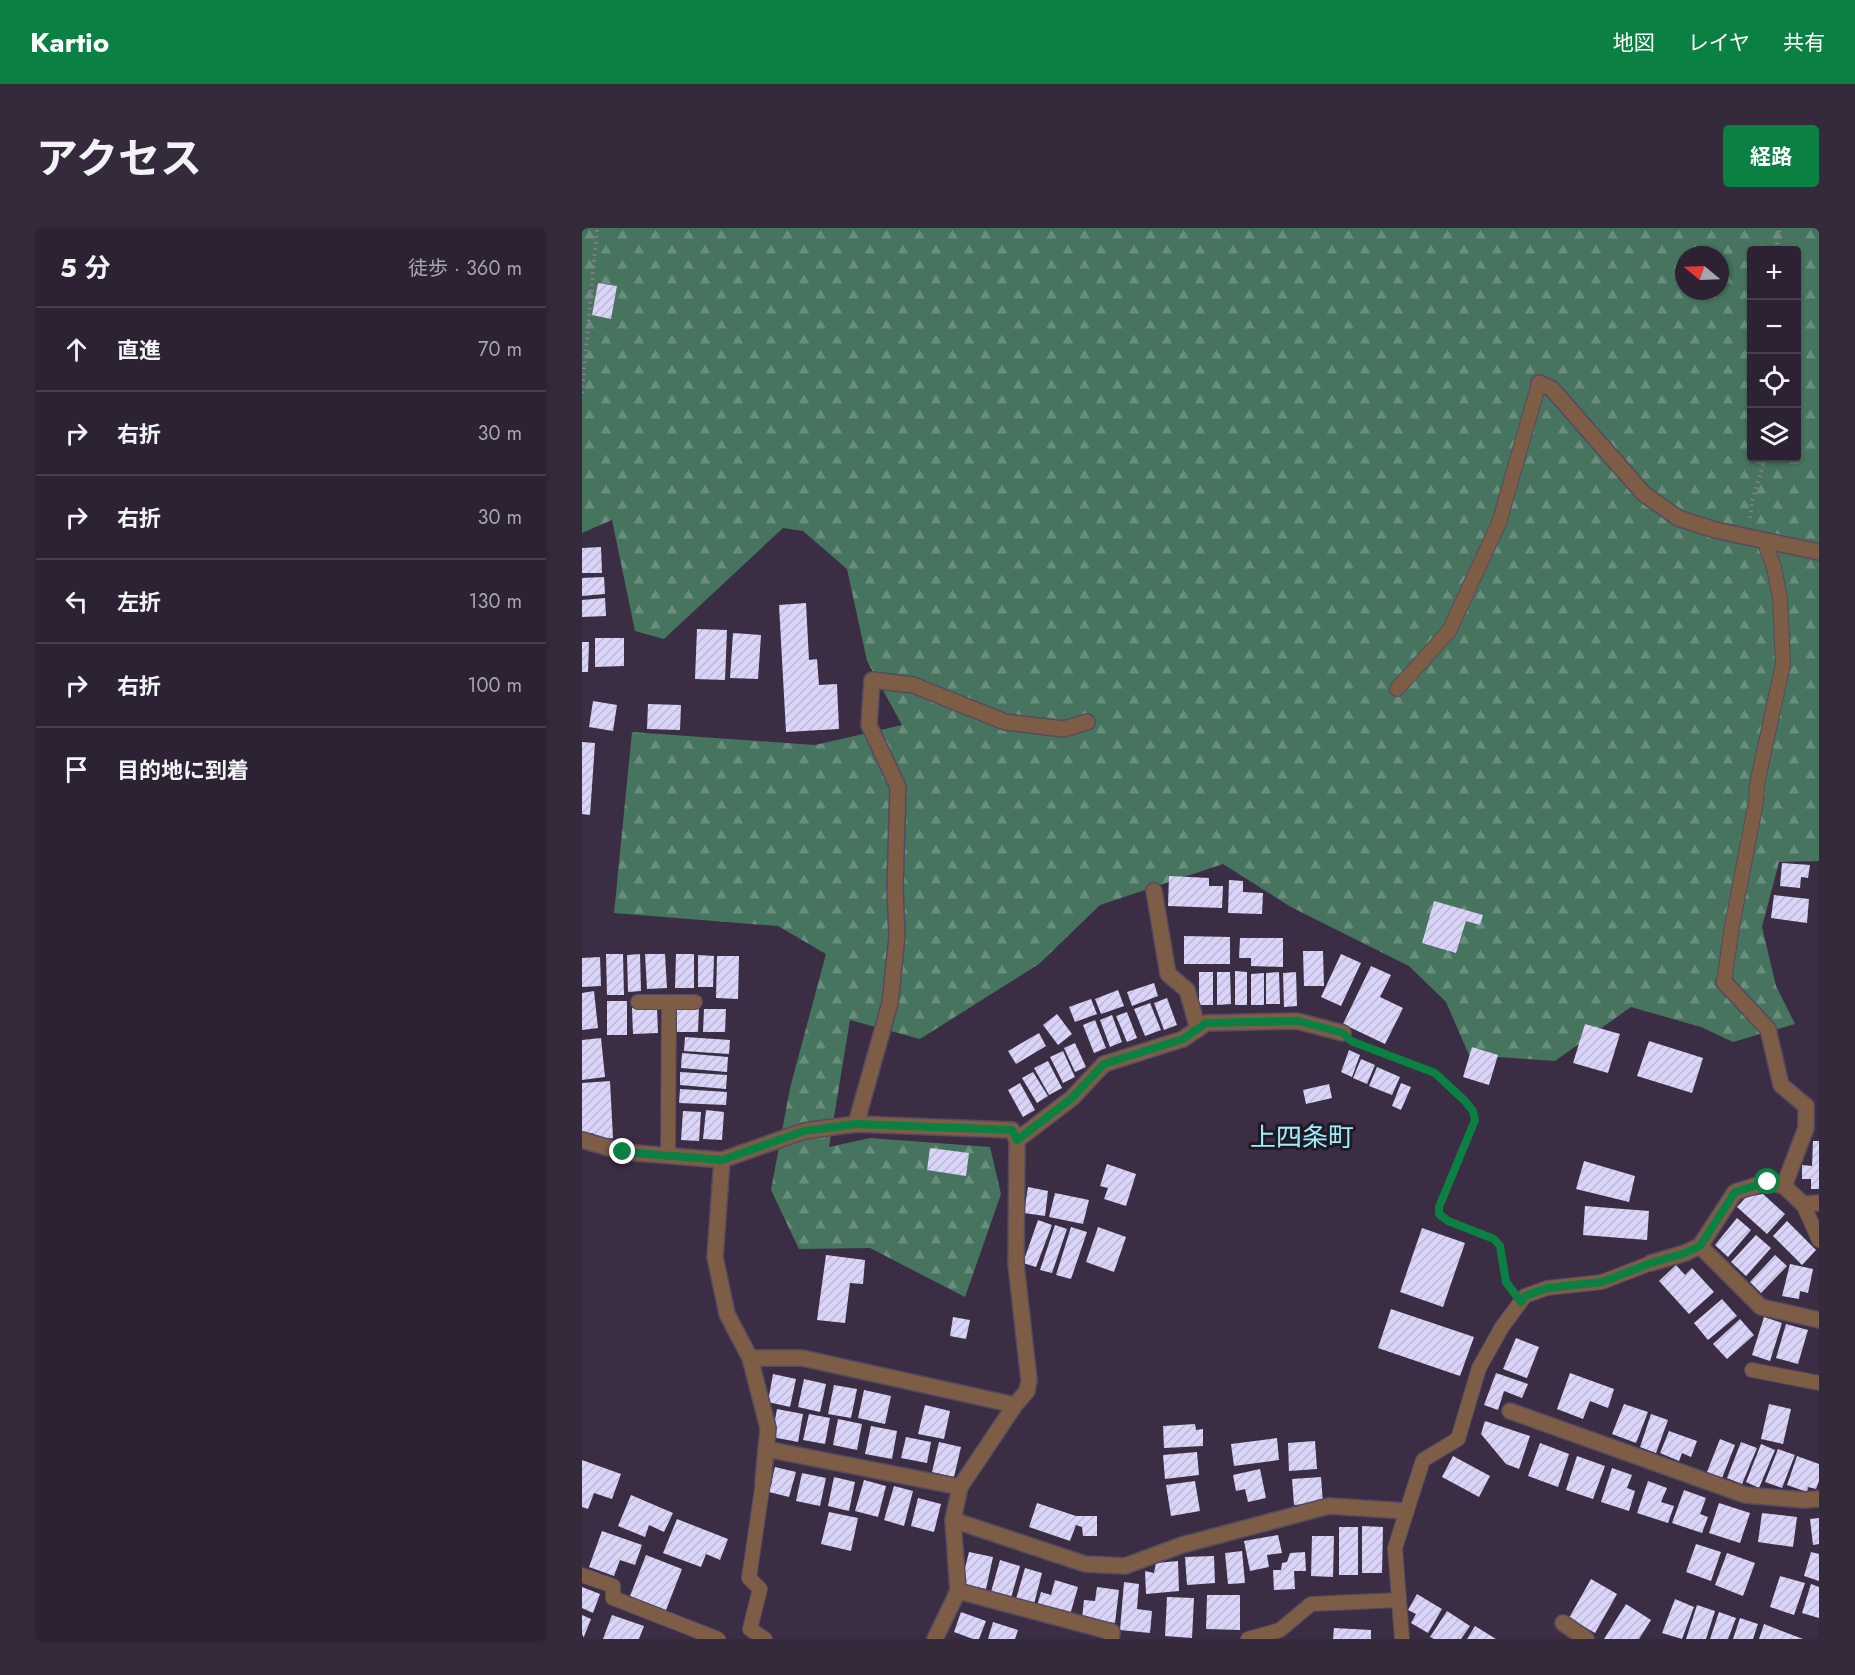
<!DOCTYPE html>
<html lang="ja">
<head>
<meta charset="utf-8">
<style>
  body { margin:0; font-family:Jost,"Noto Sans JP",sans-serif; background:#342a3b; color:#f1f3f6 }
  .controls { position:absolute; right:18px; top:18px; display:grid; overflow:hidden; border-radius:6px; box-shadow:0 2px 4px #0004 }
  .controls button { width:54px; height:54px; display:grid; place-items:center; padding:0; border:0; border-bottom:2px solid #483f4e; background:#2c2233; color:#f1f3f6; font:30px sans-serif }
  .compass { position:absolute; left:1093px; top:18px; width:54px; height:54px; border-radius:50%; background:#2c2233; box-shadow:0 2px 4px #0004; rotate:289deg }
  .stop { position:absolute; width:18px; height:18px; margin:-14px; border:4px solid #0b8043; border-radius:50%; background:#fff }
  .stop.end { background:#0b8043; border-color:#fff; box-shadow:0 2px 6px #0008 }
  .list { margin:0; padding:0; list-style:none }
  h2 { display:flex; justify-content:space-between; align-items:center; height:78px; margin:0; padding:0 24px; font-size:26px }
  h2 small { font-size:20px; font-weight:400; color:#a6a4ac }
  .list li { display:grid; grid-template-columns:39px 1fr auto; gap:18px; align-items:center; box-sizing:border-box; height:84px; padding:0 24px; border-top:2px solid #483f4e }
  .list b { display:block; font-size:22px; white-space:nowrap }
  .list em { font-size:20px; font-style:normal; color:#a6a4ac }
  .icon { flex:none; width:33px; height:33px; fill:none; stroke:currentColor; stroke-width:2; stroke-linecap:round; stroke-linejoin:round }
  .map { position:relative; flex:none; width:1237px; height:1411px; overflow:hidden; border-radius:6px }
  header { display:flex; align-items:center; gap:36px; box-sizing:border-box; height:84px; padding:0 30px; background:#0b8043; color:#fff }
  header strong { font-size:28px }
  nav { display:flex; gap:33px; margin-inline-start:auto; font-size:21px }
  .intro { display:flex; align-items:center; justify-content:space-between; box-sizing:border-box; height:144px; padding:0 36px }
  h1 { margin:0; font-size:42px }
  .button { padding:15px 27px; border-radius:6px; background:#0b8043; color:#fff; font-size:21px; font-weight:700 }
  main { display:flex; gap:36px; padding:0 36px }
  aside { flex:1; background:#2c2233; border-radius:6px; box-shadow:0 2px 4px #0004 }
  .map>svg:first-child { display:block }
  .forest { fill:url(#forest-firs); fill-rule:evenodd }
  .building { fill:url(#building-hatch) }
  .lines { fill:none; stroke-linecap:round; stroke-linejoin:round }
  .lane-casing { stroke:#574a5f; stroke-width:16 }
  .street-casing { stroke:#574a5f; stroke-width:18 }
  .path { stroke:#8a7f91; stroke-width:4; stroke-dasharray:1.5 4.5; stroke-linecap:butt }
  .lane { stroke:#7d5d46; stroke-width:14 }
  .street { stroke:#7d5d46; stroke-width:15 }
  .route { stroke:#0b8043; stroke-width:8 }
  .labels { text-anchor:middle; stroke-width:6; stroke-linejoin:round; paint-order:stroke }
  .neighbourhood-label { font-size:26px; fill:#9eedfc; stroke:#1f1923 }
</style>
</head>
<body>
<header>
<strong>Kartio</strong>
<nav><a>地図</a><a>レイヤ</a><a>共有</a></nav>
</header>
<div class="intro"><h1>アクセス</h1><a class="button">経路</a></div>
<main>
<aside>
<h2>5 分<small>徒歩 · 360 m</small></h2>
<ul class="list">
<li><svg class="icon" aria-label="ahead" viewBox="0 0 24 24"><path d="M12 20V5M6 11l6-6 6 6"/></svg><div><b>直進</b></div><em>70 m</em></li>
<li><svg class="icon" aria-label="right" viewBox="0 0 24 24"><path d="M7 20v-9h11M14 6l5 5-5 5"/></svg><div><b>右折</b></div><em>30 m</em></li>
<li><svg class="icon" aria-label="right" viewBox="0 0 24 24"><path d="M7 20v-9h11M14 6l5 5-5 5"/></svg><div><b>右折</b></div><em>30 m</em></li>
<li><svg class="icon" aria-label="left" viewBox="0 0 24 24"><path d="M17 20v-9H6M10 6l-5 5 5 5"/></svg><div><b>左折</b></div><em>130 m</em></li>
<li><svg class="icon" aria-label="right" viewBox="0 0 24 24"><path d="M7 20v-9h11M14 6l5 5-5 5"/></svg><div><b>右折</b></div><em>100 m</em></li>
<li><svg class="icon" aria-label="arrive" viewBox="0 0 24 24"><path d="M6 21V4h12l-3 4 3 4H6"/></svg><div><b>目的地に到着</b></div></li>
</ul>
</aside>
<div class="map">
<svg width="1237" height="1411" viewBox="0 0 1237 1411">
  <defs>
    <pattern id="forest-firs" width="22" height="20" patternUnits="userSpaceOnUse" patternTransform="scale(1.5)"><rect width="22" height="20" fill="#46745e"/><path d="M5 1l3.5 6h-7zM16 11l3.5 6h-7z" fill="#6a8e7d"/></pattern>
    <pattern id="building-hatch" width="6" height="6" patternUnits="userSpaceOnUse" patternTransform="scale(1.5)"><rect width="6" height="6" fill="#d9d4f8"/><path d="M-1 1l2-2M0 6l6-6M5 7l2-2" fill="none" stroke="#bbb7d5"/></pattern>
  </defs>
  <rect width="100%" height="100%" fill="#3b2e44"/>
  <path class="forest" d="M0 0H1237V633L1197 634 1180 699 1194 758 1213 796 1151 814 1119 799 1049 779 973 833 887 827 864 774 827 738 709 679 641 636 518 677 457 736 338 811 268 792 247 919 288 910 408 919 419 966 383 1069 288 1020 217 1021 189 962 208 860 244 726 196 698 32 685 50 504 233 517 320 497 285 433 265 341 221 303 201 300 82 411 53 403 30 292 0 305ZM1170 22H1214V230H1170ZM1102 27H1138V63H1102Z"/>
  <g class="building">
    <polygon points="16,55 35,58 29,91 10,87"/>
    <polygon points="19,319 20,345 0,345 0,320"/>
    <polygon points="22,349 23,366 0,368 0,350"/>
    <polygon points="23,370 24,388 0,389 0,372"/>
    <polygon points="224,375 227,432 235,431 237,457 255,456 257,501 204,504 197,377"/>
    <polygon points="115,401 145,402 143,452 113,451"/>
    <polygon points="151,405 179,407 176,451 148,450"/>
    <polygon points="13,410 42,410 42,438 13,439"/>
    <polygon points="0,414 7,414 6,444 0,444"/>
    <polygon points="11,473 35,477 31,503 7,499"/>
    <polygon points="66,476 99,477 98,502 65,501"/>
    <polygon points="0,514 13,515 8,587 0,586"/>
    <polygon points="1200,635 1228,637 1226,650 1219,649 1218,660 1198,658"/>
    <polygon points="587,648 627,650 627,658 641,658 640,680 586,678"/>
    <polygon points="647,652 661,653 661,664 681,665 680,686 646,685"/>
    <polygon points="1192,667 1227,671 1225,695 1189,690"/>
    <polygon points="852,673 901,687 898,697 884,693 874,725 840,715"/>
    <polygon points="602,708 648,709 648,736 602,736"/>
    <polygon points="658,710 701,710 701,739 669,738 669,730 657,730"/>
    <polygon points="721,723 741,723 742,758 722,758"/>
    <polygon points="24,726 41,726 42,767 25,767"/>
    <polygon points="58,726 59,763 46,764 45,727"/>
    <polygon points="63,726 83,726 85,760 65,761"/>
    <polygon points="94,726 112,726 112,760 93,760"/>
    <polygon points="759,726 779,735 759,778 739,769"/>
    <polygon points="116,727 132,728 131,759 116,759"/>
    <polygon points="135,728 157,728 156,771 134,770"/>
    <polygon points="18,729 19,758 0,759 0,730"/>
    <polygon points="789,738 809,747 798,769 821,780 803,816 761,796"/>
    <polygon points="653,743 665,744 665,777 653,777"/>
    <rect x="617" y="744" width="14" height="33"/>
    <polygon points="635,744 648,744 649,776 635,777"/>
    <polygon points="697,744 698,776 684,776 684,745"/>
    <polygon points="714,744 715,778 702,779 701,745"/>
    <polygon points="682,745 682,777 669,777 669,746"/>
    <polygon points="572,755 576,768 550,778 545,764"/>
    <polygon points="536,762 542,778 519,786 513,771"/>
    <polygon points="12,763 16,800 0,802 0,765"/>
    <polygon points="585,770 595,797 582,802 572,775"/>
    <polygon points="509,771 515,786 493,794 487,779"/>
    <rect x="25" y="773" width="20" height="34"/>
    <polygon points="568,775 579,802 563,808 552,781"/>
    <polygon points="95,779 117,779 116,804 95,804"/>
    <polygon points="50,780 75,780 76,805 51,806"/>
    <polygon points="122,781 144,781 143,804 121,804"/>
    <polygon points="545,784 555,810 545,814 534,788"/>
    <polygon points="475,786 490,806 476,817 461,797"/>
    <polygon points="530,787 540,814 528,819 518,792"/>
    <polygon points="513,792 524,820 512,825 501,797"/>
    <polygon points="1003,796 1038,806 1026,845 991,835"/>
    <polygon points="457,805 464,818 434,836 426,823"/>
    <polygon points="103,809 148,812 147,826 102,823"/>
    <polygon points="19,810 23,849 0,852 0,812"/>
    <polygon points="1067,813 1121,830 1110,865 1055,848"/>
    <polygon points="493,815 504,839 493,844 482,820"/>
    <polygon points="890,819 916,827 907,857 881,849"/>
    <polygon points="767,822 778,827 770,849 759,844"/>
    <polygon points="481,823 493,849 481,855 468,829"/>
    <polygon points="100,825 146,829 145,844 99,840"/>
    <polygon points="779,831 793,837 785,856 771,850"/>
    <polygon points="466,833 480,860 467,867 452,840"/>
    <polygon points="795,839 818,849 810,867 787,858"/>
    <polygon points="98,844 145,847 144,861 98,857"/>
    <polygon points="451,844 466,868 455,875 440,850"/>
    <polygon points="28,853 31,910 11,912 11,905 0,905 0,855"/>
    <polygon points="438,855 453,882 441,889 426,862"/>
    <polygon points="819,855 829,859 819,882 810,878"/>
    <polygon points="747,856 750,870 724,876 721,862"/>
    <polygon points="98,861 145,864 144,877 97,875"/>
    <polygon points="124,882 142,884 140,912 121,911"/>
    <polygon points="101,883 119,884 117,913 99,912"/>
    <polygon points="1231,913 1237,913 1237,961 1229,961 1229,951 1220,951 1220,937 1230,938"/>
    <polygon points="348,920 387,925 384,948 345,942"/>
    <polygon points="1002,933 1053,948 1047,974 994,961"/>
    <polygon points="525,936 554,946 544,978 522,971 526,960 518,958"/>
    <polygon points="446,959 466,963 463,988 442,985"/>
    <polygon points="473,965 507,972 501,996 467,989"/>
    <polygon points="1181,966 1203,986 1185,1006 1155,979 1164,969"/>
    <polygon points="1003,978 1067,983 1065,1012 1001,1007"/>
    <polygon points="1155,990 1169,1002 1146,1029 1133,1017"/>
    <polygon points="456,992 470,997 454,1039 441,1035"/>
    <polygon points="1205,993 1234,1022 1220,1037 1191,1008"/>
    <polygon points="473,997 485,1001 470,1045 458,1042"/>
    <polygon points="489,999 505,1004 489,1051 474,1047"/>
    <polygon points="516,999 544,1009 532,1044 504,1034"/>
    <polygon points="840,1000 883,1015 861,1079 818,1064"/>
    <polygon points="1174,1007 1189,1020 1164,1048 1149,1034"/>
    <polygon points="244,1027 283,1032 281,1056 268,1055 263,1095 235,1092"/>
    <polygon points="1193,1027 1205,1038 1179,1065 1168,1054"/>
    <polygon points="1208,1036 1231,1041 1226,1065 1218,1063 1217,1071 1200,1068"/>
    <polygon points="1094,1037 1103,1047 1110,1040 1132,1064 1107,1086 1077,1053"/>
    <polygon points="1140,1071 1155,1088 1126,1112 1112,1095"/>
    <polygon points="809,1081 892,1109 878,1148 796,1120"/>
    <polygon points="371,1089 388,1092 384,1111 368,1108"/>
    <polygon points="1182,1089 1200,1095 1188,1133 1170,1127"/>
    <polygon points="1158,1091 1172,1107 1145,1131 1131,1116"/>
    <polygon points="1204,1096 1226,1102 1216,1136 1194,1130"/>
    <polygon points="934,1110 957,1119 945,1150 921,1141"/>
    <polygon points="914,1145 946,1156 940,1170 922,1163 916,1182 902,1177"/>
    <polygon points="988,1145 1032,1161 1026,1180 1008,1173 1001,1191 975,1181"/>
    <polygon points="191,1146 214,1151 208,1179 186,1174"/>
    <polygon points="222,1151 244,1156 238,1184 216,1179"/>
    <polygon points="252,1157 275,1161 269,1190 246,1186"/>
    <polygon points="282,1162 309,1168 303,1196 276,1190"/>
    <polygon points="1042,1176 1066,1184 1054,1215 1030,1206"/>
    <polygon points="1187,1176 1209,1181 1201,1216 1179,1211"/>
    <polygon points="343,1177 368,1183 362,1211 336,1206"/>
    <polygon points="195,1181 221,1186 216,1214 190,1209"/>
    <polygon points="227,1186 248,1190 243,1216 221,1212"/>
    <polygon points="1069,1186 1086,1192 1074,1225 1058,1219"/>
    <polygon points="256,1191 280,1196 275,1222 251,1217"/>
    <polygon points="903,1193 948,1208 937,1241 924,1236 899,1206"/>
    <polygon points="613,1196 614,1202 621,1201 621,1218 582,1220 581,1198"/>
    <polygon points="289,1198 315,1203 310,1231 283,1226"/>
    <polygon points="1087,1203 1115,1213 1109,1229 1100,1225 1097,1233 1078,1225"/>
    <polygon points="324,1209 349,1214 345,1235 319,1230"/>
    <polygon points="695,1210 697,1232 652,1238 649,1216"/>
    <polygon points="1138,1211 1153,1217 1140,1250 1125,1244"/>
    <polygon points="733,1213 735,1241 707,1243 706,1215"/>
    <polygon points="357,1214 379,1219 372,1249 350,1244"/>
    <polygon points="1159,1214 1175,1220 1160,1256 1145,1250"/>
    <polygon points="958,1215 987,1226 976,1259 946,1248"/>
    <polygon points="1179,1216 1193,1222 1177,1260 1164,1254"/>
    <polygon points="1196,1221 1213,1227 1200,1260 1183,1254"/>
    <polygon points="615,1224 617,1247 583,1251 581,1227"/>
    <polygon points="871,1228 908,1248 897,1269 860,1249"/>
    <polygon points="995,1228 1023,1238 1011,1271 984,1262"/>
    <polygon points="1215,1228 1237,1236 1237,1253 1234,1261 1226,1259 1225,1264 1205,1257"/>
    <polygon points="0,1232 39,1246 30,1271 12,1265 6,1281 0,1279"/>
    <polygon points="193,1239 214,1244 207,1269 187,1264"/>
    <polygon points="1030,1240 1050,1247 1045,1260 1053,1263 1047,1283 1019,1274"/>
    <polygon points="678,1241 684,1270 666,1274 663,1261 654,1263 651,1247"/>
    <polygon points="220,1245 244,1250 238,1278 214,1273"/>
    <polygon points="252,1249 273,1254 267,1283 246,1278"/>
    <polygon points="739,1249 741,1275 712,1277 710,1251"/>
    <polygon points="282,1252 304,1258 296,1289 273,1283"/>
    <polygon points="613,1253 618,1283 589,1288 584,1257"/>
    <polygon points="1066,1253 1085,1260 1079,1274 1092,1278 1086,1295 1055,1285"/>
    <polygon points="312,1258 331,1263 322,1298 302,1292"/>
    <polygon points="1102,1262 1124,1270 1118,1286 1126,1289 1120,1305 1090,1295"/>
    <polygon points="49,1267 91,1285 82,1304 67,1297 63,1309 36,1298"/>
    <polygon points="336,1270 359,1276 352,1304 329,1298"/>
    <polygon points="455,1275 494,1288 515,1288 515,1308 501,1308 500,1299 494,1297 488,1313 447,1299"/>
    <polygon points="1137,1275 1168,1285 1158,1315 1127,1305"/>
    <polygon points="247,1284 276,1290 269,1323 239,1316"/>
    <polygon points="1180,1285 1215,1289 1211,1319 1176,1314"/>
    <polygon points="1237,1290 1237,1316 1231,1317 1228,1291"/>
    <polygon points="95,1291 146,1311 138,1332 124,1326 119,1339 81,1325"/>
    <polygon points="780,1298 801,1299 800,1345 780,1345"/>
    <rect x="757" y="1299" width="19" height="48"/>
    <polygon points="20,1303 60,1317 53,1337 38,1332 32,1348 7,1339"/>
    <polygon points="696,1307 700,1325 685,1327 687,1339 668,1343 662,1313"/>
    <polygon points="730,1308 752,1308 751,1349 729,1348"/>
    <polygon points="1114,1316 1139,1324 1129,1353 1104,1344"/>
    <polygon points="660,1323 663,1355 646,1356 643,1325"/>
    <polygon points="387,1324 411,1329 404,1361 379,1356"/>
    <polygon points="723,1324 724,1343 712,1343 713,1361 692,1362 691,1342 699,1342 700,1335 705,1334 708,1325"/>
    <polygon points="1229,1324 1237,1326 1237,1353 1222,1348"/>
    <polygon points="1145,1325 1173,1335 1161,1368 1133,1357"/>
    <polygon points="64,1327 100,1341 84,1382 48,1368"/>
    <polygon points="632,1328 633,1355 605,1357 603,1329"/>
    <polygon points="418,1332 438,1338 429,1370 409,1364"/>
    <polygon points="596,1333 597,1363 564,1366 563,1343 572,1345 574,1335"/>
    <polygon points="443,1340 460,1345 452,1376 434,1371"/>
    <polygon points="1198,1348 1223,1355 1212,1387 1188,1379"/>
    <polygon points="1009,1351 1035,1366 1013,1405 987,1390"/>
    <polygon points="473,1352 496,1359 488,1387 455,1378 459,1364 469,1367"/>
    <polygon points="542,1354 557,1356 555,1381 570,1383 568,1405 538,1402"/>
    <polygon points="1229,1356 1237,1359 1237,1390 1220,1385"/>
    <polygon points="0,1359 18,1366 11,1385 0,1380"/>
    <polygon points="515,1359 537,1362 533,1395 500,1391 502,1372 513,1373"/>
    <polygon points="835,1366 860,1381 846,1405 829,1395 834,1386 826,1382"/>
    <polygon points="625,1367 658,1367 658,1402 624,1401"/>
    <polygon points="585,1369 612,1370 610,1410 583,1408"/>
    <polygon points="1093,1371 1112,1379 1100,1411 1080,1405"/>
    <polygon points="1044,1376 1069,1392 1057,1411 1022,1411"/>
    <polygon points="1115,1377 1133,1383 1124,1411 1104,1411"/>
    <polygon points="865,1383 888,1398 879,1411 852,1411 848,1409"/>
    <polygon points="379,1384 404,1393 397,1411 391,1411 372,1404"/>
    <polygon points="1137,1384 1154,1390 1146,1411 1128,1411"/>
    <polygon points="0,1387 9,1391 1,1411 0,1411"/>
    <polygon points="30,1387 62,1398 57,1411 21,1411"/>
    <polygon points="1158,1390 1176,1396 1171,1411 1151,1411"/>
    <polygon points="411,1394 436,1402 433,1411 406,1411"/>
    <polygon points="1182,1396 1221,1411 1177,1411"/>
    <polygon points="893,1398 914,1411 885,1411"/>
    <polygon points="752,1400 789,1402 789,1411 751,1411"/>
  </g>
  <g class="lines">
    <g class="lane-casing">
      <g id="lane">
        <polyline points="815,461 867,403 917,295 957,155"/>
        <polyline points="1142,754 1150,698 1174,574 1175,556 1201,436 1198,371 1192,339 1182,313"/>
        <polyline points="56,774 113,774"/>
        <polyline points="86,928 87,774"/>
        <polyline points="1221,976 1237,1012"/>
        <polyline points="1170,1142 1237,1155"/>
        <polyline points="181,1254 167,1350 178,1361 168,1401 183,1411"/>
        <polyline points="0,1347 31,1358 31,1370 136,1411"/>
        <polyline points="666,1411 698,1402 729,1376 817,1372"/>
        <polyline points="820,1411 813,1320 841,1232 876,1211 897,1140 920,1099 943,1068 965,1060 1020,1054 1069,1035"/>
      </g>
    </g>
    <g class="street-casing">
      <g id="street">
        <polyline points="957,155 970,161 1062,266 1096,290 1133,302 1237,324"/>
        <polyline points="572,663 586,746 605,762 616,801"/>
        <polyline points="274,896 308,775 315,709 313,660 316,559 287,497 290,452 331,457 423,494 482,501 505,494"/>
        <polyline points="0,912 41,924 140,932 222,903 274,896 430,902 435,912 434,1036 447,1152 445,1163 433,1177 378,1259 371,1292 376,1363 353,1411"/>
        <polyline points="435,912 490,870 522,836 601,811 624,795 715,793 761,805"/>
        <polyline points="140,932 133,1029 145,1086 168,1130 186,1200 181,1254"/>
        <polyline points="1202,958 1221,976 1237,975"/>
        <polyline points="1118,1018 1179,1079 1237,1092"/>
        <polyline points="1069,1035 1103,1025 1118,1018 1153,964 1186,954 1202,958 1224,900 1224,878 1199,857 1186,801 1142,754"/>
        <polyline points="168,1130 220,1130 433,1177"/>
        <polyline points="928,1183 1163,1267 1221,1272 1237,1271"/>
        <polyline points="184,1221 378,1259"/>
        <polyline points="371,1292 503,1336 543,1338 600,1317 747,1278 824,1283"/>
        <polyline points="376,1363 530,1404 529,1411"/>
        <polyline points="981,1395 1004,1411"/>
      </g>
    </g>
    <g class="path">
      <polyline points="1194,22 1198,0"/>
      <polyline points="0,165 15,0"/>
      <polyline points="1168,290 1170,273 1183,230"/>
      <path d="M777 816 853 845 883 873 891 883 893 892 857 979V985C871 997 912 1004 918 1018 924 1031 918 1048 927 1059"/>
    </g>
    <use href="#lane" class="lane"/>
    <use href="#street" class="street"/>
  </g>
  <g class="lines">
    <polyline class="route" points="41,924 140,932 222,903 274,896 430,902 435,912 490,870 522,836 601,811 624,795 716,793 761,805 769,813 853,845 883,873 891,883 893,892 857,979 857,986 866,993 912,1011 918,1018 924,1054 939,1074 943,1068 965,1060 1020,1054 1069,1035 1103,1025 1118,1018 1153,964 1186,954"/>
  </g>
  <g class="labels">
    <g class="neighbourhood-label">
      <text x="720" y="918">上四条町</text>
    </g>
  </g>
</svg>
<div class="controls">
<button>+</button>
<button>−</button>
<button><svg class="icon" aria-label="locate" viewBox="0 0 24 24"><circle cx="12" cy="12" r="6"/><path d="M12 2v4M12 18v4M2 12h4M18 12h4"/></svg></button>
<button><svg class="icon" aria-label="layers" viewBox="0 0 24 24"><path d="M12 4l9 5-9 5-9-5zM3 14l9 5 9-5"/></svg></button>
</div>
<svg class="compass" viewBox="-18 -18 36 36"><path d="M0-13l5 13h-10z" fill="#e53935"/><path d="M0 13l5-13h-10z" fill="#a6a4ac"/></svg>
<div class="stop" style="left:1186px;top:954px"></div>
<div class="stop end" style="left:41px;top:924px"></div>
</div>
</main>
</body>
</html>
